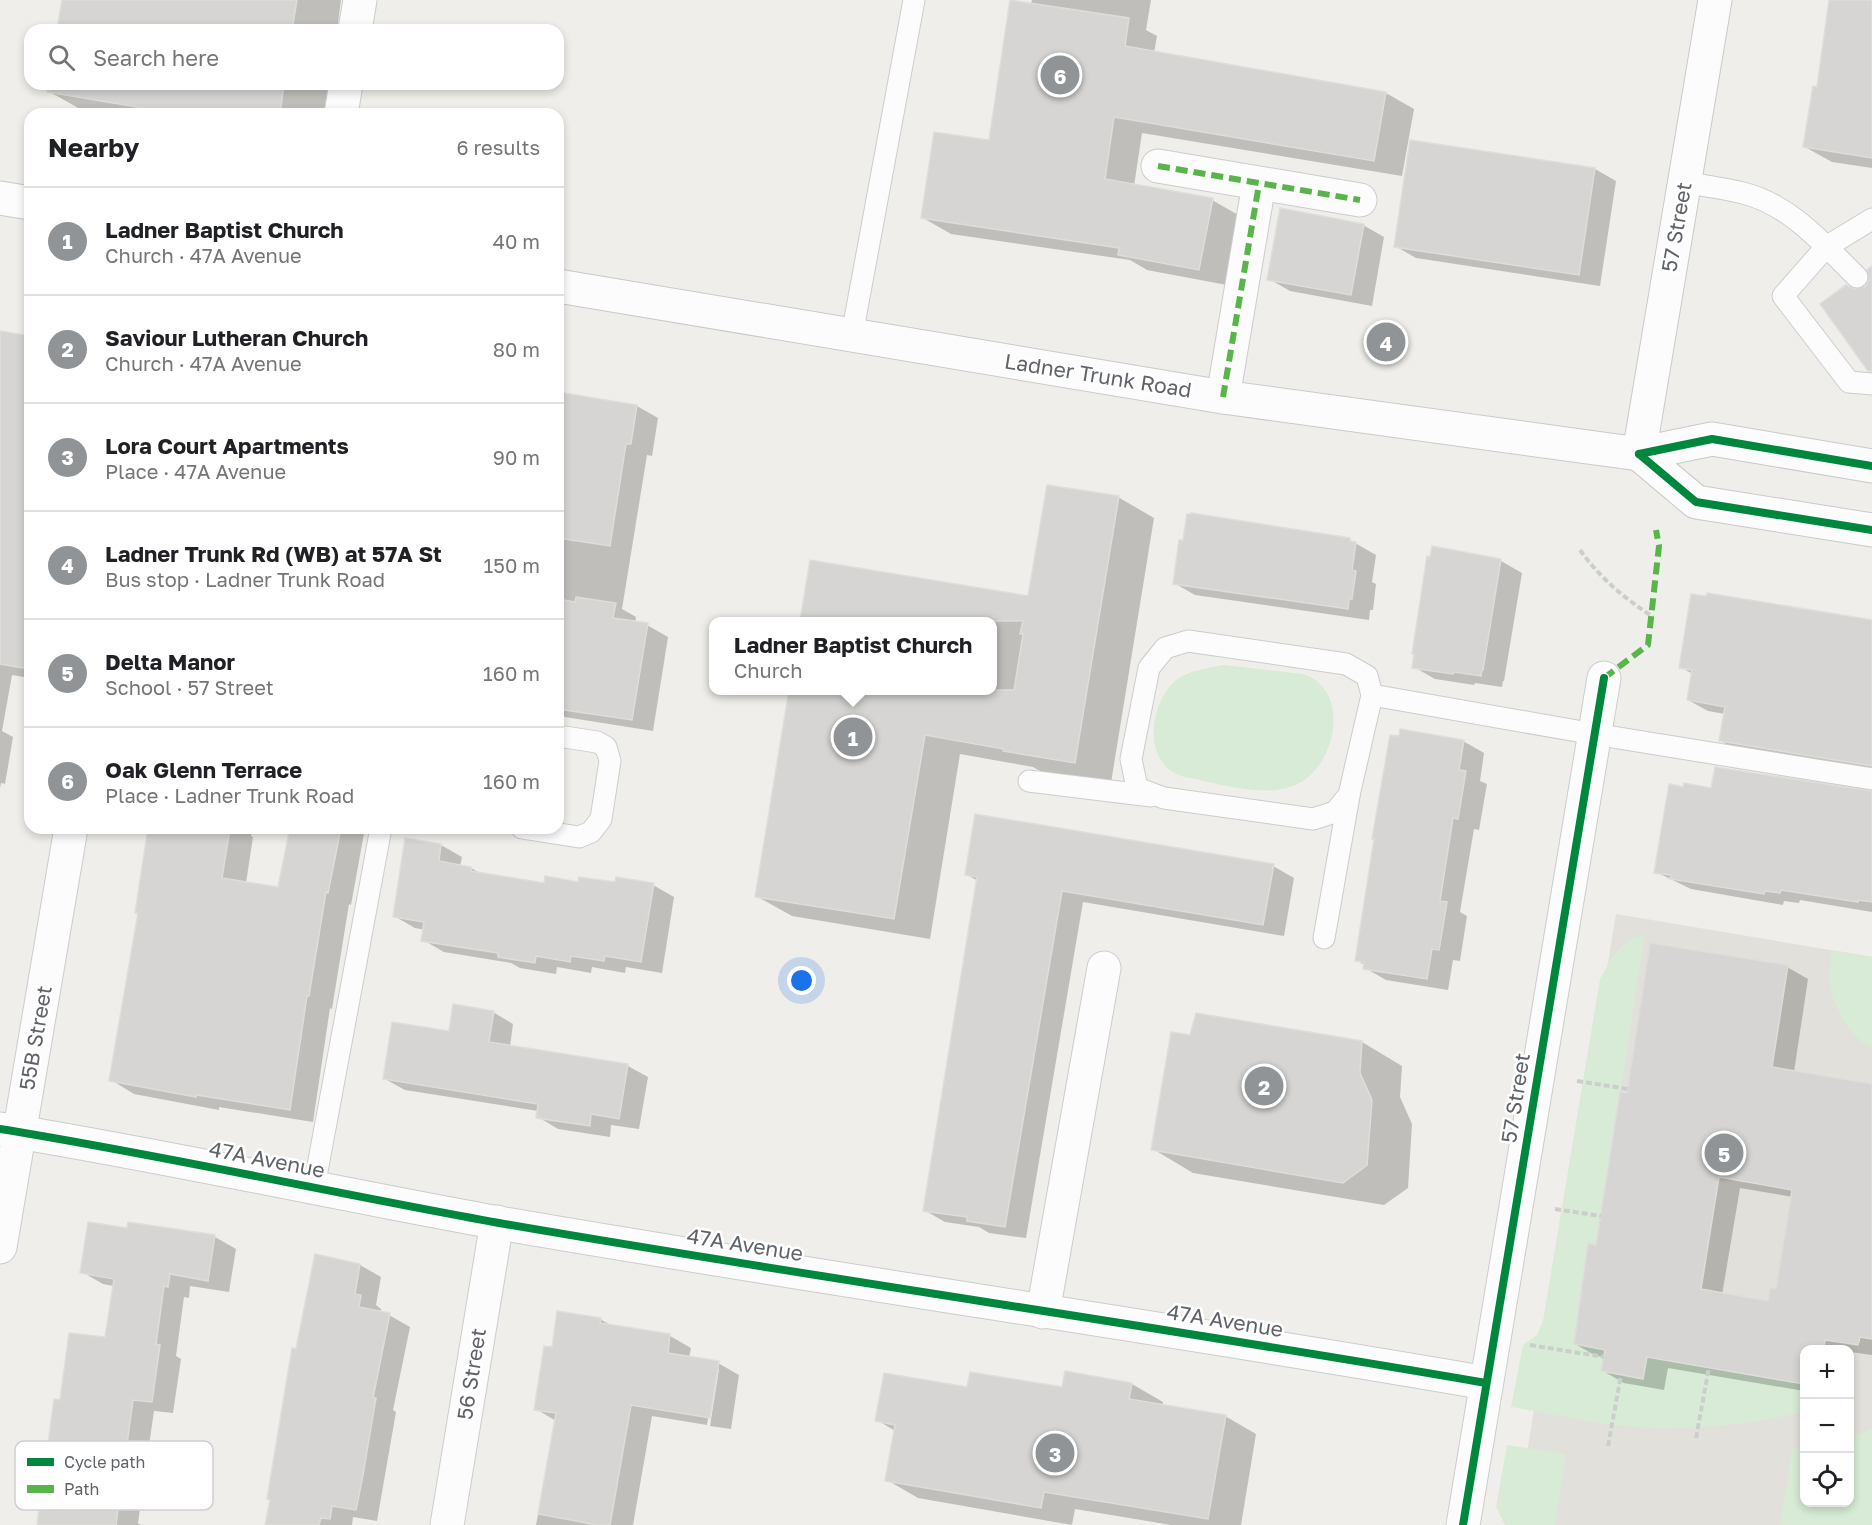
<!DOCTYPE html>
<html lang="en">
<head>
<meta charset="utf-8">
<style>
  body { margin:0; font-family:"Golos Text",sans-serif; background:#f6f6f6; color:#202124 }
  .controls { position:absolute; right:18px; bottom:18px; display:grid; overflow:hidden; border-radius:12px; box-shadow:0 3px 9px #0003 }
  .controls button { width:54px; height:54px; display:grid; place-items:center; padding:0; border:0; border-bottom:2px solid #e0e0e0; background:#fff; color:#202124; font:30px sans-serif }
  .you { position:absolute; left:802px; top:981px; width:21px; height:21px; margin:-15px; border:4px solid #fff; border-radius:50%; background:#1a73e8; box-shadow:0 0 0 9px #1a73e833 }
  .badge { display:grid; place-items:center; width:39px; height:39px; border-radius:50%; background:#919496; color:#fff; font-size:20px; font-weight:700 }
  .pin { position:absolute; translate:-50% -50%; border:3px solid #fff; box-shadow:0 2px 6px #0006 }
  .popup { position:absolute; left:709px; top:617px; width:288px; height:78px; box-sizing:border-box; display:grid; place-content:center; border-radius:12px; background:#fff; filter:drop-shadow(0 2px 4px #0005); font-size:20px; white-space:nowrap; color:#757577 }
  .popup b { font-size:22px; color:#202124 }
  .popup::after { content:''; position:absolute; left:50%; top:100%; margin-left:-12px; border:12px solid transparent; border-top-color:#fff }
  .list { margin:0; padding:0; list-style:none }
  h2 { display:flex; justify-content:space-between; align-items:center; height:78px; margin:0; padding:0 24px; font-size:26px }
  h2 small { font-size:20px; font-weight:400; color:#757577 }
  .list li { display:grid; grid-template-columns:39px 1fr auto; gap:18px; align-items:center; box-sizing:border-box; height:108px; padding:0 24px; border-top:2px solid #e0e0e0 }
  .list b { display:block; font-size:22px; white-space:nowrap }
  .list p { margin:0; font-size:20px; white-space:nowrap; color:#757577 }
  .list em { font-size:20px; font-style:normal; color:#757577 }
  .icon { flex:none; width:33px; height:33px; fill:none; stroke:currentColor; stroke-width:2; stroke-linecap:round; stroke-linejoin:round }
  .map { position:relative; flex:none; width:1872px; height:1525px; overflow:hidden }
  .search { position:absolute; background:#fff; box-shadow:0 3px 9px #0003; left:24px; top:24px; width:540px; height:66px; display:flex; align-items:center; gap:15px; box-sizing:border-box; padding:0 21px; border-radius:18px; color:#757577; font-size:22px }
  .panel { position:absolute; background:#fff; box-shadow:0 3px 9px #0003; left:24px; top:108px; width:540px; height:726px; border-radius:18px }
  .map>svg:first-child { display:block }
  .education { fill:#e2e0da; fill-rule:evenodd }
  .green { fill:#d8ebd6 }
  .shadow { fill:#0003; fill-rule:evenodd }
  .building { fill:#d6d5d3; stroke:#deddd9; stroke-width:1.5; fill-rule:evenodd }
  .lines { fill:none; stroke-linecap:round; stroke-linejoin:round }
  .lane-casing { stroke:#cbcccc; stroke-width:23 }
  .street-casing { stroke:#cbcccc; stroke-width:35 }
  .secondary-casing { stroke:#cacacb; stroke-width:35 }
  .path { stroke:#cacfcc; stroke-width:4; stroke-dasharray:6 3; stroke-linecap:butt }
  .lane { stroke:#fdfcfc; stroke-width:21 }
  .street { stroke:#fdfcfc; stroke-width:33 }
  .secondary { stroke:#fdfcfc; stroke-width:33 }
  .quiet { stroke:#58b549; stroke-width:6; stroke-dasharray:12 6; stroke-linecap:butt }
  .cycleway-casing { stroke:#fff; stroke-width:11 }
  .cycleway { stroke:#00873e; stroke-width:8 }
  .labels { text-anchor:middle; stroke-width:5; stroke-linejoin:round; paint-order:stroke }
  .street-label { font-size:21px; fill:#5f6368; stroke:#fff }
  .key { fill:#fff; stroke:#cfd0d2; stroke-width:1.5 }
  .key-label { font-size:16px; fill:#5f6368 }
</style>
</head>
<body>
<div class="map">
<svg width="1872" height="1525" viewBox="0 0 1872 1525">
  <rect width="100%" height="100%" fill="#efeeea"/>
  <path class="education" d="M1616 914 1872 957V1525H1515ZM1804 1350H1850V1502H1804Z"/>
  <g class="green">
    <path d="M1223 665 1303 674C1353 690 1336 770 1293 786 1262 798 1217 783 1185 777 1142 767 1148 705 1175 681 1186 671 1209 668 1223 665Z"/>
    <path d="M1645 935 1596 1245 1588 1244 1574 1344 1605 1350 1601 1371 1643 1379 1647 1357 1804 1384V1406L1798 1413C1748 1425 1686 1431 1634 1427 1593 1424 1552 1414 1511 1407L1523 1345 1537 1335 1543 1321 1600 979C1612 958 1619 940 1645 935Z"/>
    <path d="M1832 950 1872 957V1046C1851 1043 1829 998 1829 978 1829 969 1831 959 1832 950Z"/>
    <polygon points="1872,1429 1872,1525 1780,1525 1793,1448 1804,1447 1804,1502 1850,1502 1850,1438"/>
    <polygon points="1507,1445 1566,1454 1555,1525 1505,1525 1496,1507"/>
  </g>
  <g class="shadow">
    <polygon points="64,0 341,0 337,30 59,30"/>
    <polygon points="1032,0 1151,0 1146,30 1157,36 1154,53 1386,93 1414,109 1402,176 1142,133 1134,186 1212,200 1240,216 1227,285 1147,270 1130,260 951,234 923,218 991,142"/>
    <polygon points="1830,0 1872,0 1872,168 1832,162 1805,147 1818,89"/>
    <polygon points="49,84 328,84 324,114 89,114 48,91"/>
    <polygon points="1411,141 1595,169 1616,181 1600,286 1416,258 1395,246"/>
    <polygon points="1363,225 1384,237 1372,306 1290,291 1269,279"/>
    <polygon points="0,333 30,338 30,678 12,675 2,731 13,737 5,784 1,783 0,788"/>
    <polygon points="558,394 637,406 658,418 652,456 647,455 622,609 636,617 635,623 647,625 668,637 653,731 565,717 558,714"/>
    <polygon points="1118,497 1154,518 1111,783 1040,771 1033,767 960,754 930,939 792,916 756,896 790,690 992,690 992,622 802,622 812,562 1030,598"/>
    <polygon points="1350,540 1376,555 1372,582 1376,584 1373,610 1370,610 1369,620 1195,595 1174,583 1184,542"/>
    <polygon points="1432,559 1501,561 1522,573 1504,681 1503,681 1502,687 1475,683 1474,685 1435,679 1414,667"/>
    <polygon points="1872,622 1872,773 1740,752 1721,741 1725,714 1708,711 1688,700 1693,674 1680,667"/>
    <polygon points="1463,741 1484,753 1480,781 1487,784 1479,830 1474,829 1460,912 1467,916 1460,961 1453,960 1448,990 1386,980 1365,968 1365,965 1356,960"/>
    <polygon points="1713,790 1872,793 1872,912 1800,900 1799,903 1784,901 1783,905 1691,889 1656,872"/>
    <polygon points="149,828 253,828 251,836 253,837 246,883 279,888 291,828 365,828 351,905 349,904 332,1009 330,1008 313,1122 219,1107 219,1110 134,1094 111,1080 140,914"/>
    <polygon points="441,845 462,857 460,866 471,868 482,874 546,884 653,885 674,897 662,973 626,967 625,973 592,967 591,973 557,967 556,974 520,968 511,963 444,952 423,940 425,930 415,928 394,916"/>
    <polygon points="1273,866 1294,878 1284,936 1083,902 1026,1238 989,1233 979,1227 945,1222 924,1210 978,881 966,874"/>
    <path d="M1787 967 1808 979 1794 1072 1872 1086V1355L1850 1352V1350H1804V1391L1668 1368 1664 1390 1624 1383 1603 1371 1605 1357 1596 1356 1575 1344 1628 1095ZM1740 1188 1793 1197 1777 1291 1770 1302 1722 1295Z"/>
    <polygon points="493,1012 513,1024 510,1047 628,1066 648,1077 639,1129 611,1125 610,1137 558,1129 538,1117 538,1111 405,1090 385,1079 450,1033"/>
    <polygon points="1191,1037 1362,1042 1402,1066 1400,1097 1412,1124 1408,1188 1384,1205 1193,1173 1153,1149"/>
    <polygon points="128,1230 215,1237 236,1249 229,1292 190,1286 189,1298 184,1297 176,1356 181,1359 173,1413 154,1411 138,1523 141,1525 38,1525 61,1402 106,1339 114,1286 103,1284 82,1272"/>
    <polygon points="316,1256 360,1265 381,1277 376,1305 381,1309 381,1313 389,1315 410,1327 393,1410 396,1412 377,1521 353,1517 352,1525 267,1525"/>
    <polygon points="600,1319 614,1327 670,1336 691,1348 689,1358 718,1363 739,1375 731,1429 710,1426 719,1369 716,1369 707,1425 652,1416 633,1525 536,1525 556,1421 536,1409 553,1349"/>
    <polygon points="1132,1384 1163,1402 1162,1406 1225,1416 1256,1434 1241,1525 1171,1525 1075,1509 1072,1525 918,1498 887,1480 895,1431 877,1420 969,1388 1063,1389"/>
  </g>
  <g class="building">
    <polygon points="62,0 297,0 292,30 57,30"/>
    <polygon points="1010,0 1129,18 1125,46 1386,92 1374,161 1114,117 1105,179 1213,198 1199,270 1118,255 1119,248 921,218 934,132 989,140"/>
    <polygon points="1829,0 1872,0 1872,158 1803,147 1813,86 1817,87"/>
    <polygon points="48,84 284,84 280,114 179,114 47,92"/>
    <polygon points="1410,140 1595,168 1579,275 1394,247"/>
    <polygon points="1280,208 1364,224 1351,295 1267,280"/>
    <polygon points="1872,266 1872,371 1868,371 1820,304 1846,285 1854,289 1866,286 1869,280 1867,270"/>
    <polygon points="0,331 30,336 30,669 0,664"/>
    <polygon points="558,392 637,405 631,444 626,444 610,546 558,538"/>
    <polygon points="1047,485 1119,496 1075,763 1003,751 1004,749 925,735 894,919 755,897 789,690 1014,690 1023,634 1020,634 1023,621 800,621 810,560 1028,596"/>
    <polygon points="1191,513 1350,538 1350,541 1356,542 1352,570 1356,571 1352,599 1349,599 1348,609 1173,584 1179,540 1183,540 1187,514 1191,514"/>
    <polygon points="1432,546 1501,559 1483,670 1482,670 1481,676 1454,672 1453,674 1412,668 1414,654 1412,654 1420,602 1427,556 1430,557"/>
    <polygon points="1707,593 1872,620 1872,766 1719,741 1725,707 1687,700 1692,670 1679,668 1691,594 1706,596"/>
    <polygon points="576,597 616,603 613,618 648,623 632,720 558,709 558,599 575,602"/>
    <polygon points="1400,729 1464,740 1459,770 1466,771 1458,819 1453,818 1440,901 1447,902 1439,950 1432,949 1427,979 1363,969 1364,962 1355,961 1374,839 1372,839 1390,735 1399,736"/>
    <polygon points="1715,767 1872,791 1872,902 1858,900 1858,902 1781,890 1780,893 1765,891 1764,894 1670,879 1671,875 1654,873 1669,784 1683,787 1684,783 1711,788"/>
    <polygon points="975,814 1274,864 1263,925 1062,891 1005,1227 967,1221 967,1217 923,1211 977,877 965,875"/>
    <polygon points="148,828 230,828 222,878 278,887 290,828 341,828 328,893 326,892 309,996 307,996 290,1110 196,1095 196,1097 109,1081 138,913 135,913"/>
    <polygon points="405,838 441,844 439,861 471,867 471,871 544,883 545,876 578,882 579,877 615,882 616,877 654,883 641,962 605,956 604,961 571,956 570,962 536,956 535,963 498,957 498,953 421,941 424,922 393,917"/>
    <path d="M1650 943 1788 965 1772 1067 1872 1084V1339L1860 1337 1858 1345 1825 1340 1824 1350H1804V1384L1647 1357 1643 1379 1601 1371 1605 1350 1574 1344 1588 1243 1596 1245 1620 1092 1627 1093ZM1719 1177 1792 1190 1776 1289 1770 1288 1768 1301 1701 1289Z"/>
    <polygon points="453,1004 494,1011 489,1042 628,1064 619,1119 591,1114 590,1126 536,1118 538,1104 383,1079 392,1022 449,1031"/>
    <polygon points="1196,1013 1362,1041 1360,1073 1372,1100 1367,1165 1343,1183 1151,1150 1171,1032 1190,1035"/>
    <polygon points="88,1222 127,1228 128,1222 215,1235 208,1281 170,1274 168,1287 164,1286 156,1344 160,1345 152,1402 133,1400 116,1525 37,1525 54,1399 60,1400 69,1333 105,1337 114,1279 80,1273"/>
    <polygon points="315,1254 360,1264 355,1294 361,1295 359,1307 390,1313 373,1398 376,1398 363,1475 356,1510 332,1506 330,1519 321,1518 319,1525 265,1525 270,1500 267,1499 292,1348 296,1349"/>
    <polygon points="557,1311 601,1318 600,1323 670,1334 668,1353 719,1361 710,1418 631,1405 610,1525 597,1525 538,1514 556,1413 534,1410 544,1346 552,1347"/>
    <polygon points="1065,1371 1132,1383 1129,1399 1226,1415 1208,1519 1044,1492 1041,1508 885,1481 895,1425 875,1421 884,1373 967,1387 970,1372 1062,1387"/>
  </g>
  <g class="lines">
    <g class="lane-casing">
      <g id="lane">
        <path d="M1684 182C1704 186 1724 188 1743 193 1791 205 1823 244 1857 277"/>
        <polyline points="1872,219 1826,247 1783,296 1849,382 1872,384"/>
        <polyline points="852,335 914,0"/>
        <polygon points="1188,641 1346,664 1367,676 1372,695 1349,795 1335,812 1313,819 1164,798 1137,788 1131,759 1149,668 1165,648"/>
        <polyline points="1372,695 1594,734 1872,779"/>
        <polyline points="1029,781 1151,796"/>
        <polyline points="522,828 579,837 591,832 601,819 610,761 606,747 597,742 558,736"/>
        <polyline points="1324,938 1349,796"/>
        <polyline points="314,1187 381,828"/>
      </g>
    </g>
    <g class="street-casing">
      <g id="street">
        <polyline points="355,30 360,0"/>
        <polyline points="341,114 346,84"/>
        <polyline points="1158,166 1360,200"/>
        <polyline points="1223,397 1259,184"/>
        <path d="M0 1129C167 1156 332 1193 499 1223 828 1280 1158 1326 1486 1383"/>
        <polyline points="0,1247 71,828"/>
        <polyline points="1043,1312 1104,968"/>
        <polyline points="447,1525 497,1222"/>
        <polyline points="1463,1525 1604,678"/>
      </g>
    </g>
    <g class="secondary-casing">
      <g id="secondary">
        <polyline points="0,198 30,203"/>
        <polyline points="558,286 1223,397 1639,454 1712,439 1872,466"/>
        <polyline points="1639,454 1715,0"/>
        <polyline points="1639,454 1696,502 1872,530"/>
      </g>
    </g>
    <g class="path">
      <path d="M1580 550C1601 579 1623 597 1653 617"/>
      <polyline points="1577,1081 1628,1089"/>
      <polyline points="1555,1209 1601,1216"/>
      <polyline points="1530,1345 1604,1357"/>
      <polyline points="1696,1438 1709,1367"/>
      <polyline points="1608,1446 1621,1375"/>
    </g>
    <use href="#lane" class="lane"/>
    <use href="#street" class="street"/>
    <use href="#secondary" class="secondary"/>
    <g class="quiet">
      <polyline points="1158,166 1360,200"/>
      <polyline points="1223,397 1259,184"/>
      <polyline points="1604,678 1648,645 1659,546 1656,530"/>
    </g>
    <g class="cycleway-casing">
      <g id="cycleway">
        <polyline points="1639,454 1696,502 1872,530"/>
        <polyline points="1639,454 1712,439 1872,466"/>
        <path d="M0 1129C167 1156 332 1193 499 1223 828 1280 1158 1326 1486 1383"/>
        <polyline points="1463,1525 1604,678"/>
      </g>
    </g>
    <use href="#cycleway" class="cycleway"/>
  </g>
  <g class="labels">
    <g class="street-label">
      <text transform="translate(1677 227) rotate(-80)" y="7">57 Street</text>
      <text transform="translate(1098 376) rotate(9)" y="7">Ladner Trunk Road</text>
      <text transform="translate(36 1038) rotate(-80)" y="7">55B Street</text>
      <text transform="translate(1516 1098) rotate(-81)" y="7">57 Street</text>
      <text transform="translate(267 1160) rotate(11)" y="7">47A Avenue</text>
      <text transform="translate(745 1245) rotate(9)" y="7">47A Avenue</text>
      <text transform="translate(1225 1321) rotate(9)" y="7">47A Avenue</text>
      <text transform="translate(472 1374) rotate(-81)" y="7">56 Street</text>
    </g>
  </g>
  <rect x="15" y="1441" width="198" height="69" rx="9" class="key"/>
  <rect x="27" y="1458" width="27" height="8" fill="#00873e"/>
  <rect x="27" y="1485" width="27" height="8" fill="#58b549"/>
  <g class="key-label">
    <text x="64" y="1468">Cycle path</text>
    <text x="64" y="1495">Path</text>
  </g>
</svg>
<div class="controls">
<button>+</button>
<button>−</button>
<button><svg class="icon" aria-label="locate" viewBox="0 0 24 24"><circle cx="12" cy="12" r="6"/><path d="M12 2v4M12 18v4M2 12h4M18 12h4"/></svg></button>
</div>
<div class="you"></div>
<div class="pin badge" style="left:853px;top:737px">1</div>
<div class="popup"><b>Ladner Baptist Church</b>Church</div>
<div class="pin badge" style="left:1264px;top:1086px">2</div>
<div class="pin badge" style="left:1055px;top:1453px">3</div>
<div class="pin badge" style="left:1386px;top:342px">4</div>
<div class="pin badge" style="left:1724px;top:1153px">5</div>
<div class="pin badge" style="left:1060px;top:75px">6</div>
<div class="search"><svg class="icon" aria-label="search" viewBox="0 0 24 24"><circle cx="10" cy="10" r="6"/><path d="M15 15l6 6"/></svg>Search here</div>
<section class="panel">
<h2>Nearby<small>6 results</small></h2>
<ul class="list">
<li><span class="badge">1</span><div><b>Ladner Baptist Church</b><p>Church · 47A Avenue</p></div><em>40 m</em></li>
<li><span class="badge">2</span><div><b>Saviour Lutheran Church</b><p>Church · 47A Avenue</p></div><em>80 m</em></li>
<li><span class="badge">3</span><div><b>Lora Court Apartments</b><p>Place · 47A Avenue</p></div><em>90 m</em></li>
<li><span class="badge">4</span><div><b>Ladner Trunk Rd (WB) at 57A St</b><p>Bus stop · Ladner Trunk Road</p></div><em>150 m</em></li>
<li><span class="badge">5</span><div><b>Delta Manor</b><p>School · 57 Street</p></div><em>160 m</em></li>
<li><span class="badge">6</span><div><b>Oak Glenn Terrace</b><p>Place · Ladner Trunk Road</p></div><em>160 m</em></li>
</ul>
</section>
</div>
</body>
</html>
